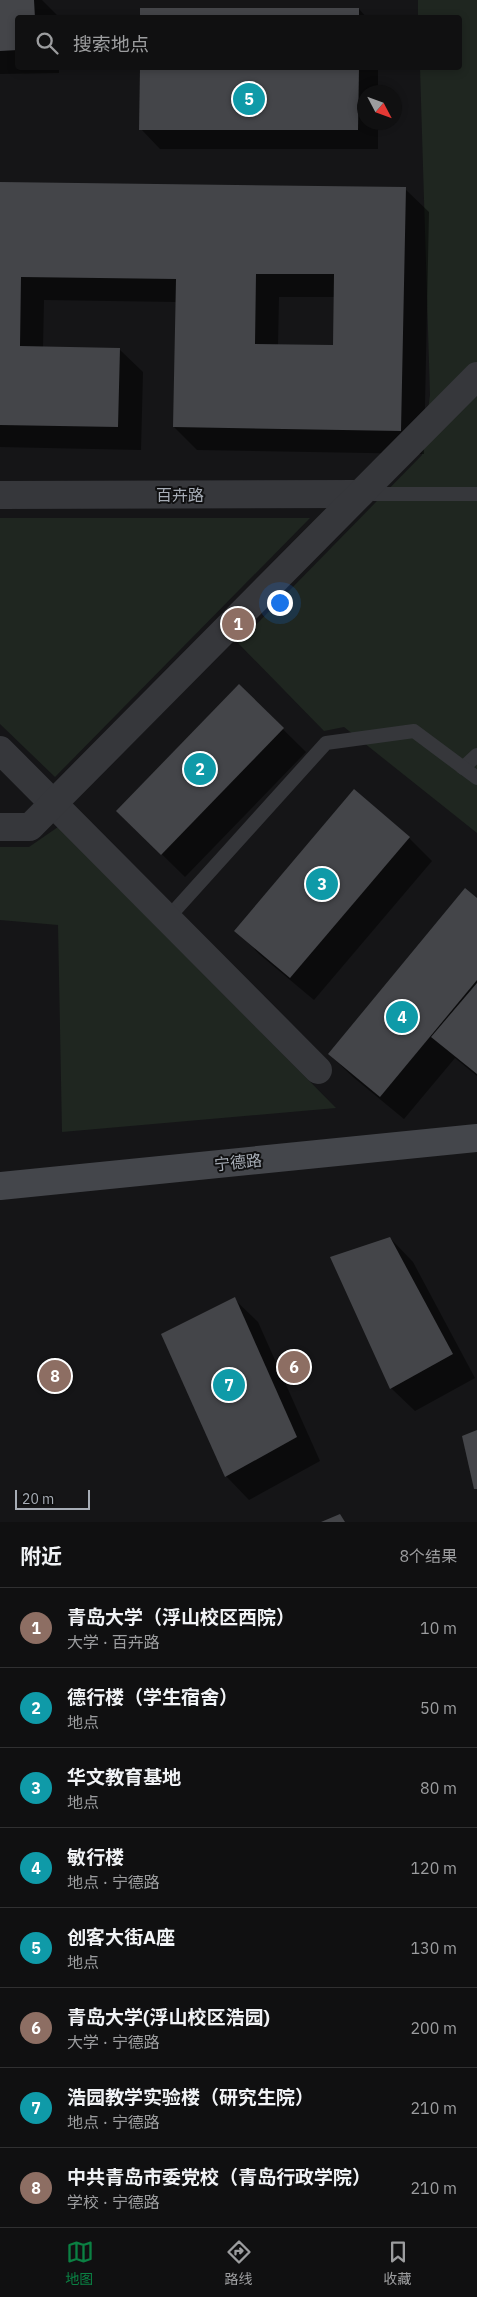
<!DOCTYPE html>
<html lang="zh">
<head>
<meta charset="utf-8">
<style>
  body { margin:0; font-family:"IBM Plex Sans","Noto Sans SC",sans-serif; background:#19191a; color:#f1f3f6 }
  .compass { position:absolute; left:357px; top:85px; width:45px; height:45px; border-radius:50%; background:#101011; box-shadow:0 2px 8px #0003; rotate:131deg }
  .scale { position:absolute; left:15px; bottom:12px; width:75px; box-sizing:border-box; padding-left:5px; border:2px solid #a7adb6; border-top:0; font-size:14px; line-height:18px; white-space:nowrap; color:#a7adb6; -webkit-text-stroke:4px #101011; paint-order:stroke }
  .you { position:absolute; left:279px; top:602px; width:18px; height:18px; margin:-12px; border:4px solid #fff; border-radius:50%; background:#1a73e8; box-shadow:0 0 0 8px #1a73e833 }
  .badge { display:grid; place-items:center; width:32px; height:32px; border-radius:50%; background:#0b8043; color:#fff; font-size:16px; font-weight:700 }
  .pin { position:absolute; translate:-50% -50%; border:2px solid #fff; box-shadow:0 1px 5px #0006 }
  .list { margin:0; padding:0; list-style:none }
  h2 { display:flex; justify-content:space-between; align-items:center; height:65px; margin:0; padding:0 20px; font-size:21px }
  h2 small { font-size:16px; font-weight:400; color:#9c9d9f }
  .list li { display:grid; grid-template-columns:32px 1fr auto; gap:15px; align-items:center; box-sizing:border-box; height:80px; padding:0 20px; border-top:1px solid #303031 }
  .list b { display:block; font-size:19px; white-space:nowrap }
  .list p { margin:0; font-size:16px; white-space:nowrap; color:#9c9d9f }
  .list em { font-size:16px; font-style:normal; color:#9c9d9f }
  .icon { flex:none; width:28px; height:28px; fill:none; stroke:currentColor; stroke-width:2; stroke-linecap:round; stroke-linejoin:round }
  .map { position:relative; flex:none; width:477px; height:1522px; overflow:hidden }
  .search { position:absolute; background:#101011; box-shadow:0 2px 8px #0003; left:15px; right:15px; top:15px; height:55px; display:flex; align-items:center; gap:12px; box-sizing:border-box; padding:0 18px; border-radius:5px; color:#9c9d9f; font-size:19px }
  .sheet { height:705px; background:#101011 }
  nav { display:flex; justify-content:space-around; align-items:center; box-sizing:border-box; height:70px; border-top:1px solid #303031; background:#101011; font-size:14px; color:#9c9d9f }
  nav a { display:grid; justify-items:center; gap:2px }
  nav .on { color:#0b8043 }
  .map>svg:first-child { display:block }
  .green { fill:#1f2620 }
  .shadow { fill:#0007; fill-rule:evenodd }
  .building { fill:#444549; fill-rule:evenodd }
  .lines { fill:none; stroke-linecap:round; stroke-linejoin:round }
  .lane { stroke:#36373b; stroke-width:14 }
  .street { stroke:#36373b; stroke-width:28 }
  .secondary { stroke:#44464b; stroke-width:28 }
  .labels { text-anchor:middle; stroke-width:4; stroke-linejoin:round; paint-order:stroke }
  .street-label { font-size:16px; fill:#a7adb6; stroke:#101011 }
</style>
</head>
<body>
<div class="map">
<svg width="477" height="1522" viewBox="0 0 477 1522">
  <rect width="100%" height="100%" fill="#151517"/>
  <g class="green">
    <polygon points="418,0 477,0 477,833 344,727 324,731 238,643 422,455 430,395 420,68 460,68 460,18 418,17"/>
    <polygon points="0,518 310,518 55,777 0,724"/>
    <polygon points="58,827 336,1108 62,1132 58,925 0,920 0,847 29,847"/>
  </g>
  <g class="shadow">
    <polygon points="0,0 42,0 57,15 57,18 18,18 18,68 59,68 59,73 0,74"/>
    <polygon points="359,9 367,18 141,18"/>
    <polygon points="141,68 378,68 378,92 364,92 364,122 378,122 378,149 160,149 141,129"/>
    <path d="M0 183 405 189 429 212 424 454 197 450 174 427 176 302 44 300 43 348 119 349 143 372 141 450 0 447ZM279 297H335L334 346 278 345Z"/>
    <polygon points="239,686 306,752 185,877 118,811"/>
    <polygon points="409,838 432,861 314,1000 259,954 236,930"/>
    <polygon points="477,900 477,1076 455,1058 404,1119 353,1077 329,1054"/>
    <polygon points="390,1238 413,1262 475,1378 415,1411 391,1388"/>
    <polygon points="234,1299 258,1322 320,1461 249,1500 226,1476"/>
  </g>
  <g class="building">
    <polygon points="0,0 34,0 35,18 18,18 18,50 0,51"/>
    <rect x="140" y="8" width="219" height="10"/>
    <polygon points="140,68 359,68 358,130 139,130"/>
    <path d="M0 182 406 187 401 431 173 427 176 279 21 277 20 346 120 348 118 427 0 425ZM256 274H334L333 345 255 344Z"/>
    <polygon points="239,684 284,728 161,855 116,811"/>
    <polygon points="354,789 410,837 290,978 234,931"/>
    <polygon points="465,888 477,898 477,980 380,1097 328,1054"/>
    <polygon points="477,983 477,1074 431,1037"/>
    <polygon points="390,1237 453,1354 390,1389 330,1257"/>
    <polygon points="235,1297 297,1437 225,1477 161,1334"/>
    <polygon points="477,1430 477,1489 474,1489 462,1436"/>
    <polygon points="340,1514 345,1522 321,1522"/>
  </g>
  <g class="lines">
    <g class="lane">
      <polyline points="360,494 477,494"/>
      <polyline points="463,768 477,755"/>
      <polyline points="168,918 326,743 414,731 477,778"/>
    </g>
    <g class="street">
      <polyline points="0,495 360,494"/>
      <polyline points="0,750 318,1070"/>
      <polyline points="0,827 30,827 477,376"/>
    </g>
    <polyline class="secondary" points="0,1186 477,1138"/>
  </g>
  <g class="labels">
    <g class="street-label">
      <text x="180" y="501">百卉路</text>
      <text transform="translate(238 1162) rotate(-6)" y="6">宁德路</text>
    </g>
  </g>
</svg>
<svg class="compass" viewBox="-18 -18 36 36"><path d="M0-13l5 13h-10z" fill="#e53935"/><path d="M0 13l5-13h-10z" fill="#9c9d9f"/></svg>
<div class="scale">20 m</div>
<div class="you"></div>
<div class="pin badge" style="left:238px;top:624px;background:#8d6e63">1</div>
<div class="pin badge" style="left:200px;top:769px;background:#0f9aa8">2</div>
<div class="pin badge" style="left:322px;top:884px;background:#0f9aa8">3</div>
<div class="pin badge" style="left:402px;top:1017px;background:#0f9aa8">4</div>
<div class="pin badge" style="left:249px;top:99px;background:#0f9aa8">5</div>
<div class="pin badge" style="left:294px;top:1367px;background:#8d6e63">6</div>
<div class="pin badge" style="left:229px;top:1385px;background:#0f9aa8">7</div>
<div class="pin badge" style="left:55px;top:1376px;background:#8d6e63">8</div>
<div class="search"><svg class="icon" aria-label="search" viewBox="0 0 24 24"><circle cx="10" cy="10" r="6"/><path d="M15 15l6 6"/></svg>搜索地点</div>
</div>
<section class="sheet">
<h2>附近<small>8个结果</small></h2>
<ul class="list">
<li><span class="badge" style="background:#8d6e63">1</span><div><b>青岛大学（浮山校区西院）</b><p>大学 · 百卉路</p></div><em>10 m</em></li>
<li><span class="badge" style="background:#0f9aa8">2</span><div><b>德行楼（学生宿舍）</b><p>地点</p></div><em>50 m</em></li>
<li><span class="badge" style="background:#0f9aa8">3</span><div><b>华文教育基地</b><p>地点</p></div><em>80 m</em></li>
<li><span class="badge" style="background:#0f9aa8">4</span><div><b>敏行楼</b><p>地点 · 宁德路</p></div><em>120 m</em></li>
<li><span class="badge" style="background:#0f9aa8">5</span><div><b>创客大街A座</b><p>地点</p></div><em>130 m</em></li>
<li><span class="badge" style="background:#8d6e63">6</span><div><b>青岛大学(浮山校区浩园)</b><p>大学 · 宁德路</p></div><em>200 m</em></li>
<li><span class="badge" style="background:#0f9aa8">7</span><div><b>浩园教学实验楼（研究生院）</b><p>地点 · 宁德路</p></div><em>210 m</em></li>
<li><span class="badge" style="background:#8d6e63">8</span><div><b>中共青岛市委党校（青岛行政学院）</b><p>学校 · 宁德路</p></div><em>210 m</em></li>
</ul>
</section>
<nav>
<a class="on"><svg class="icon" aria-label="map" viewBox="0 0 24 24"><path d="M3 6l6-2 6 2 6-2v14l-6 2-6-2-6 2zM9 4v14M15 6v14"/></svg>地图</a>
<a><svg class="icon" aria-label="directions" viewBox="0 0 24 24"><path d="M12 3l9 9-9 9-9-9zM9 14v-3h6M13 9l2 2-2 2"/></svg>路线</a>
<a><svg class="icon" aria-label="saved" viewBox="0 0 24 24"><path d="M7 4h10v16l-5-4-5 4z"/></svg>收藏</a>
</nav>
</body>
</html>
